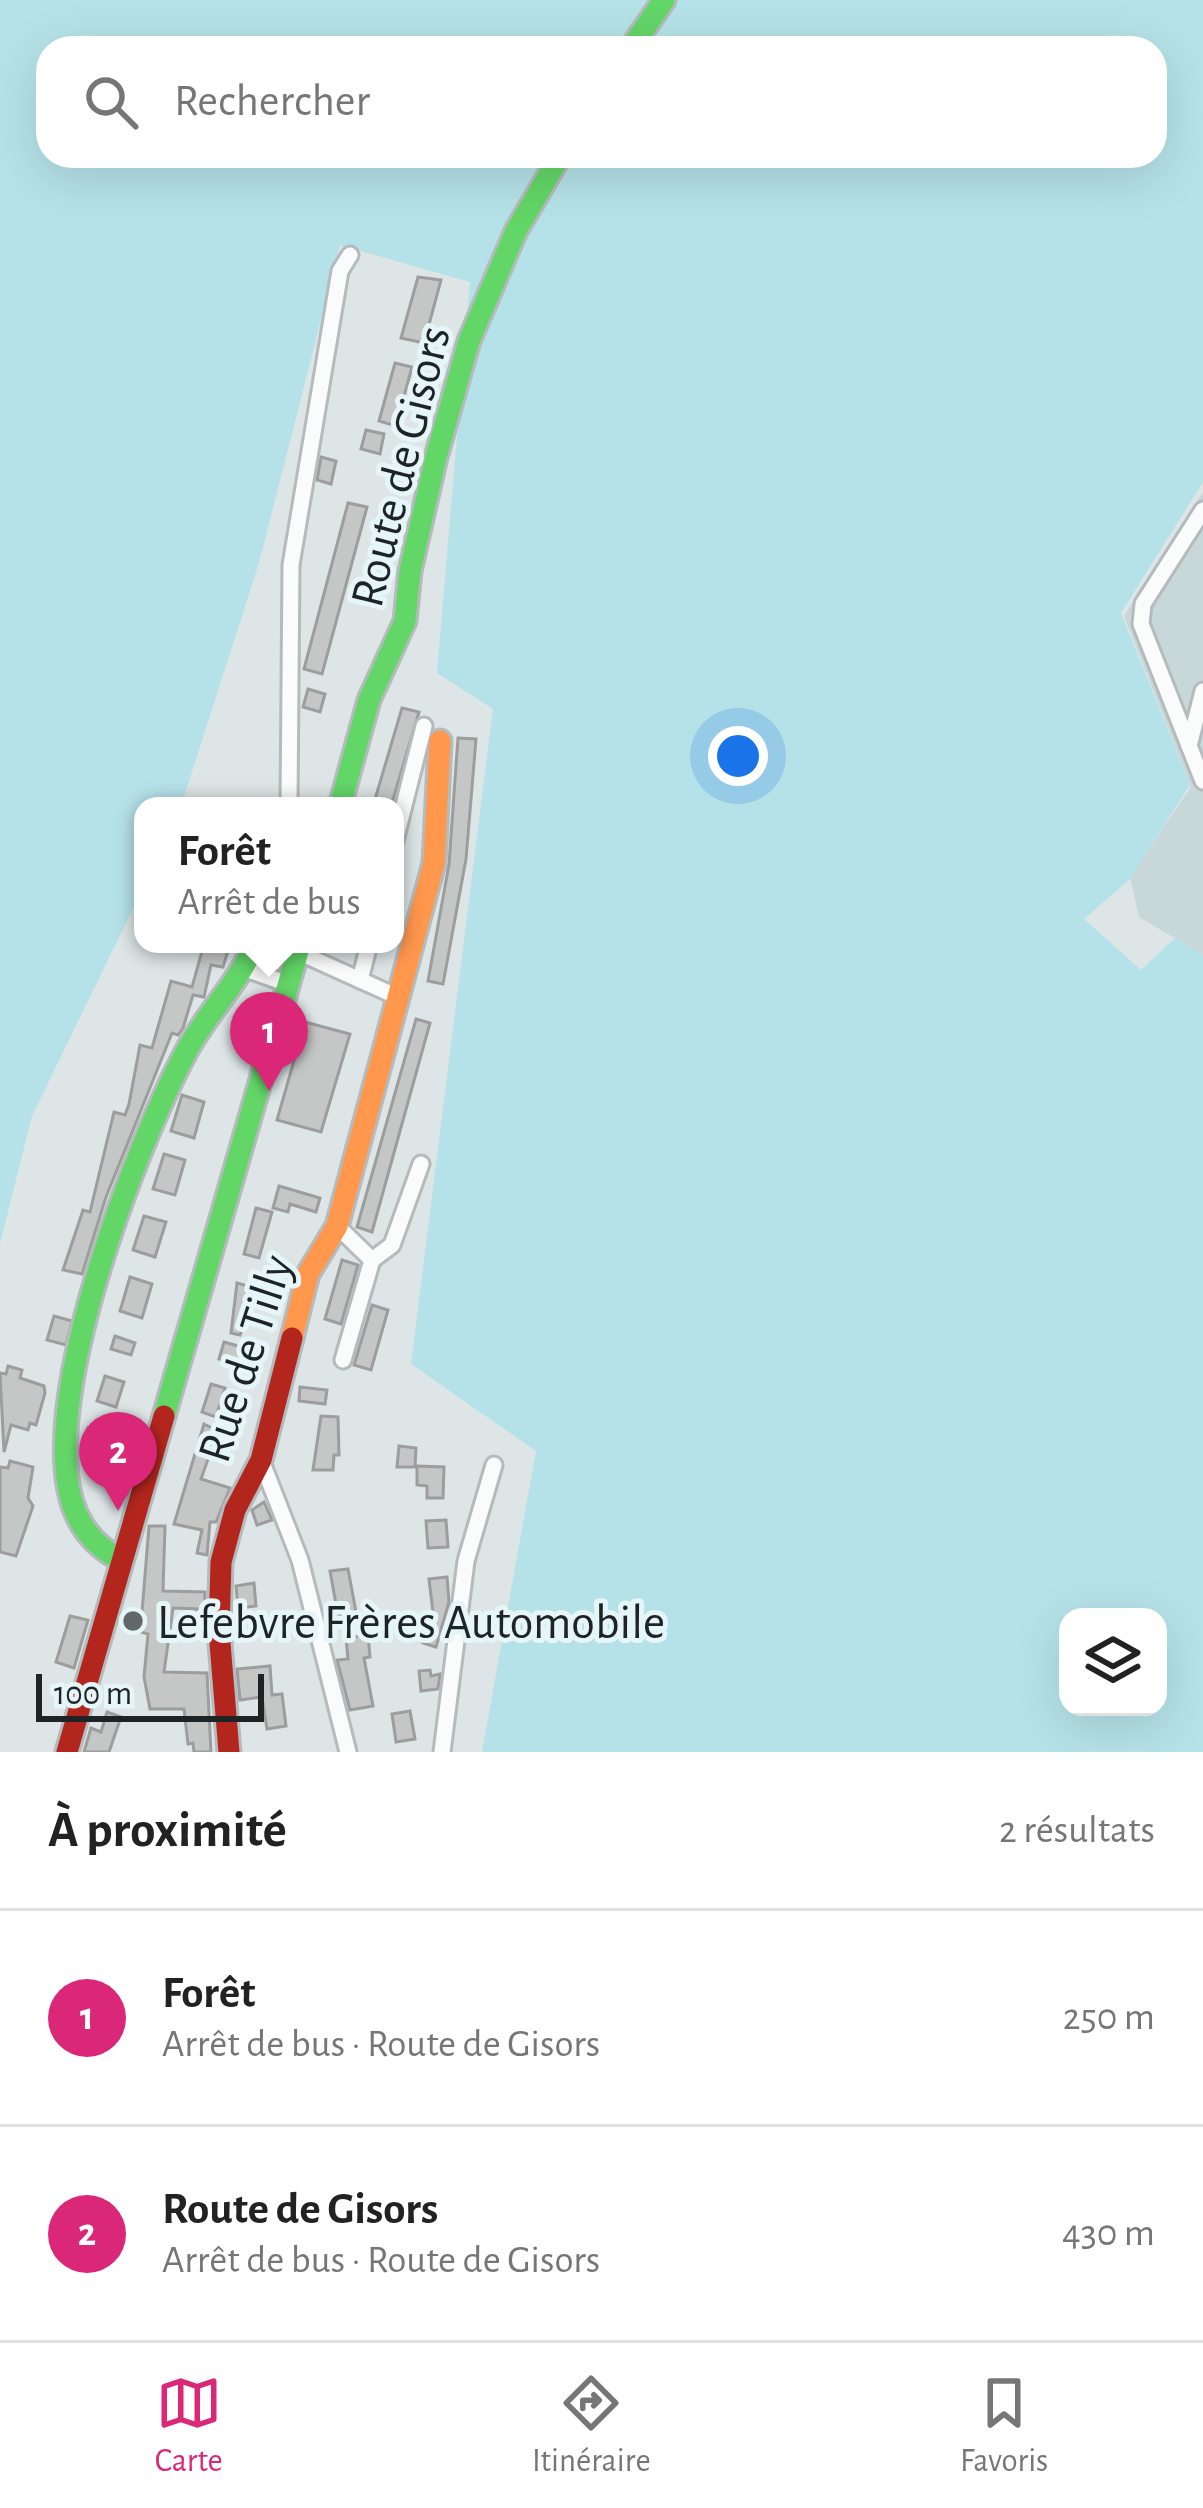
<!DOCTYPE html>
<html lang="fr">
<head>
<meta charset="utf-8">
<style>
  body { margin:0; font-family:"Alegreya Sans",sans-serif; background:#f2f2f2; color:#222 }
  .controls { position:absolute; right:36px; bottom:36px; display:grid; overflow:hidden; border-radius:24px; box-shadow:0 12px 48px #0002 }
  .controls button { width:108px; height:108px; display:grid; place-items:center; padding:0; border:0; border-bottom:3px solid #e0e0e0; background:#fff; color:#222; font:60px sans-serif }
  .scale { position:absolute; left:36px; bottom:30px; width:228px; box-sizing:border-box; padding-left:12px; border:6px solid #1e2425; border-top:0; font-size:33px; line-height:42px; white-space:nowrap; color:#1e2425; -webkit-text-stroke:9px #e6f5f7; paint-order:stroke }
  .you { position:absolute; left:738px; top:756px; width:42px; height:42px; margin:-30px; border:9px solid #fff; border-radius:50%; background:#1a73e8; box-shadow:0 0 0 18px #1a73e833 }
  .badge { display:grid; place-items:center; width:78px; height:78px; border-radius:50%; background:#db2777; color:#fff; font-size:39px; font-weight:700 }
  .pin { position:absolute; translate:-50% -99px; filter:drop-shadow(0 3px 6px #0008) }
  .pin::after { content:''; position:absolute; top:63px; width:42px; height:36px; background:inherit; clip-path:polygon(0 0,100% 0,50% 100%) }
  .popup { position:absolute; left:134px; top:797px; width:270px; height:156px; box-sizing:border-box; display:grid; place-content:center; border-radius:24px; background:#fff; filter:drop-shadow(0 3px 9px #0005); font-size:39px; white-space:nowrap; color:#767676 }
  .popup b { font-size:45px; color:#222 }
  .popup::after { content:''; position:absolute; left:50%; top:100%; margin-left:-24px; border:24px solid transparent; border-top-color:#fff }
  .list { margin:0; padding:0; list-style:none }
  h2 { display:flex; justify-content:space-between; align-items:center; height:156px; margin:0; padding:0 48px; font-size:51px }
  h2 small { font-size:39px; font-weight:400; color:#767676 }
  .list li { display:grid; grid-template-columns:78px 1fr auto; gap:36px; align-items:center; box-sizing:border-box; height:216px; padding:0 48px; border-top:3px solid #e0e0e0 }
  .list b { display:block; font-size:45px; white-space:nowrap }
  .list p { margin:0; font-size:39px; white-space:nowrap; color:#767676 }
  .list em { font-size:39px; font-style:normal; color:#767676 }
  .icon { flex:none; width:66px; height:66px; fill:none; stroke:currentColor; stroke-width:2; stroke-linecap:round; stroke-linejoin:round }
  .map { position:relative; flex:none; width:1203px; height:1752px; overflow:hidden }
  .search { position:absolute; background:#fff; box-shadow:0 12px 48px #0002; left:36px; right:36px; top:36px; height:132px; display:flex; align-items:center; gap:30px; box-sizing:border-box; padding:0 42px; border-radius:36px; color:#767676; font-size:45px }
  .sheet { height:588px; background:#fff }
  nav { display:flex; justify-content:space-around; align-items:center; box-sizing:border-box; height:168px; border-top:3px solid #e0e0e0; background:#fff; font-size:33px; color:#767676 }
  nav a { display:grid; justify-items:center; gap:6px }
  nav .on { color:#db2777 }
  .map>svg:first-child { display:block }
  .built { fill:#c8d8d9 }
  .green { fill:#b5e2e8; fill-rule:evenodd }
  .building { fill:#c5c6c6; stroke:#9c9e9d; stroke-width:3 }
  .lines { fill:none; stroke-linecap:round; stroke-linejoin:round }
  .street-casing { stroke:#b5bbbc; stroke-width:21 }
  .fast-casing { stroke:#b5bbbc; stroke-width:27 }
  .slow-casing { stroke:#b5bbbc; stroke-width:27 }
  .jam-casing { stroke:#b5bbbc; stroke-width:27 }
  .street { stroke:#fafbfb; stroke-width:15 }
  .fast { stroke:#63d668; stroke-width:21 }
  .slow { stroke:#ff974d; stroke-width:21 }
  .jam { stroke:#b3261e; stroke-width:21 }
  .poi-dot { fill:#616869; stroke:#e6f5f7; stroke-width:4.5 }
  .labels { text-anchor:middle; stroke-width:10; stroke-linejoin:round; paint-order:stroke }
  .street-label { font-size:48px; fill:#1e2425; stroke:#e6f5f7 }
  .poi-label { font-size:48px; fill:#1e2425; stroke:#e6f5f7; text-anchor:start }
</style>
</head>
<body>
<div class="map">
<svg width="1203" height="1752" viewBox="0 0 1203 1752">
  <rect width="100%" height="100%" fill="#dde5e6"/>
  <polygon class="built" points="1203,492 1203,955 1139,917 1130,877 1191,787 1124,616"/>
  <path class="green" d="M0 0H1203V482L1121 613 1190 785 1129 880 1084 919 1141 970 1175 938 1203 955V1752H482L536 1451 411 1364 493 709 437 673 470 282 340 245 259 563 181 806H143V888L32 1116 0 1244ZM48 48H1155V156H48ZM1068 1617H1158V1707H1068Z"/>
  <g class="building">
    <polygon points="418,277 441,280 424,343 401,338"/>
    <polygon points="395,363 412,367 396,426 379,421"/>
    <polygon points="366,430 384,434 380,454 361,449"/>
    <polygon points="321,457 336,461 331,484 317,480"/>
    <polygon points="348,503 367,507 322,674 304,669"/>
    <polygon points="308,689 325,694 320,712 303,707"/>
    <polygon points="402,708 419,712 391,806 373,806"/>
    <polygon points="458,738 476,739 466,859 443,984 428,981 449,864"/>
    <polygon points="204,944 230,944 223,967 211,965 204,997 193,995 183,1028 178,1035 172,1033 106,1197 82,1274 63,1270 83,1210 90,1212 114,1112 125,1115 129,1104 140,1045 152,1048 171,981 192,987"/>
    <polygon points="416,1019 430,1023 372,1232 357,1227"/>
    <polygon points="305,1022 350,1034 321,1132 277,1120"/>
    <polygon points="182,1095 204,1102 194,1138 171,1131"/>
    <polygon points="164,1154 185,1160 175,1195 153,1189"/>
    <polygon points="279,1186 320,1198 316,1212 290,1204 288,1212 273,1208"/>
    <polygon points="256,1208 272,1212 259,1258 244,1254"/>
    <polygon points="144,1216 166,1222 155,1257 133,1250"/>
    <polygon points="342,1260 358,1265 341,1324 325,1319"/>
    <polygon points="130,1277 152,1284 142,1318 120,1311"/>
    <polygon points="237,1283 261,1290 240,1335 231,1333"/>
    <polygon points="372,1305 388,1310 371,1370 354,1365"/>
    <polygon points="54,1316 72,1321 66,1345 47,1340"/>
    <polygon points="115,1336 135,1343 131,1355 111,1349"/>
    <polygon points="224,1342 249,1349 244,1367 219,1359"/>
    <polygon points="8,1366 22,1370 20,1378 44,1386 45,1393 36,1425 30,1423 28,1430 11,1425 4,1452 0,1373 6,1374"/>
    <polygon points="105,1376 124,1382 116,1407 97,1401"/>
    <polygon points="211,1384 225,1388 216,1417 202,1412"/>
    <polygon points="300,1387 327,1390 325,1404 299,1401"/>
    <polygon points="321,1416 338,1417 339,1455 334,1455 333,1470 313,1470"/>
    <polygon points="204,1424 218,1431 201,1479 230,1488 216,1522 210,1522 207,1555 197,1553 202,1530 174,1524"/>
    <polygon points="88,1428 108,1434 100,1460 81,1454"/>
    <polygon points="399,1446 416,1448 415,1467 397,1467"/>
    <polygon points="10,1461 33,1467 28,1498 33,1506 16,1556 0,1552 0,1467 8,1468"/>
    <polygon points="417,1466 444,1467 443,1498 427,1498 427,1486 417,1485"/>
    <polygon points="264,1502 272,1520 257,1525 252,1510"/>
    <polygon points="446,1520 448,1547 428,1548 426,1521"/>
    <polygon points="149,1526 165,1526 163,1591 205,1592 204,1624 198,1623 197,1609 173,1608 164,1672 207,1673 211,1752 194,1752 193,1743 188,1744 184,1709 150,1709 144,1677 148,1634 127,1628 132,1609 142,1612"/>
    <polygon points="348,1569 356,1612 338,1615 330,1571"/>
    <polygon points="447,1577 449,1602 436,1647 423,1643 429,1620 434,1621 429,1579"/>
    <polygon points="254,1583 256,1606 238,1608 236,1586"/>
    <polygon points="70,1616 88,1620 74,1668 56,1662"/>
    <polygon points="368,1635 370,1657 364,1658 373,1706 350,1710 337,1660 348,1659 346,1638"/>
    <polygon points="270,1666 272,1695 282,1694 286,1726 267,1729 262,1697 240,1700 237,1669"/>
    <polygon points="430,1670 431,1676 440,1674 438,1689 421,1691 419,1671"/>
    <polygon points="410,1711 415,1739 396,1742 392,1714"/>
    <polygon points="107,1712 121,1717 109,1752 84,1752 91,1728 101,1732"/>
  </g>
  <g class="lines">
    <g class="street-casing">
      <g id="street">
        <polyline points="1203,510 1143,604 1141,624 1203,781"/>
        <polyline points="1189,746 1203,691"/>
        <polyline points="289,806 291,565 340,271 350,255"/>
        <polyline points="395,841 424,726"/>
        <polyline points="298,952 400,998"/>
        <polyline points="246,969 288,984"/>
        <polyline points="360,980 369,944"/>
        <polyline points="337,1226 372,1260 392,1245 421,1164"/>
        <polyline points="343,1360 372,1260"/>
        <polyline points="261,1460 300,1560 348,1752"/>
        <polyline points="442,1752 466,1561 494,1465"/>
      </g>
    </g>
    <g class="fast-casing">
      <g id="fast">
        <polyline points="631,48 664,0"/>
        <polyline points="340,806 369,700 405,621 410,571 436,457 469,341 516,231 560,156"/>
        <polyline points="164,1416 300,944"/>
        <path d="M121 1560C92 1545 75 1522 69 1490 47 1381 134 1150 186 1052 206 1014 238 984 255 944"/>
      </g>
    </g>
    <g class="slow-casing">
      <polyline id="slow" points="292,1338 308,1274 337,1226 434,863 440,741"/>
    </g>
    <g class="jam-casing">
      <g id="jam">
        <polyline points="67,1752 164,1416"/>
        <polyline points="229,1752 219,1631 221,1562 235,1510 261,1460 292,1338"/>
      </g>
    </g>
    <use href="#street" class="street"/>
    <use href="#fast" class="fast"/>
    <use href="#slow" class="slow"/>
    <use href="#jam" class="jam"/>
  </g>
  <circle class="poi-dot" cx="133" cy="1621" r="12"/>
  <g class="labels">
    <g class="street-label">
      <text transform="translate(399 466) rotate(-76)" y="17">Route de Gisors</text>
      <text transform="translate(244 1358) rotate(-72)" y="17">Rue de Tilly</text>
    </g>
    <g class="poi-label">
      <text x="157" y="1638">Lefebvre Frères Automobile</text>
    </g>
  </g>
</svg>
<div class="controls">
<button><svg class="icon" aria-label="layers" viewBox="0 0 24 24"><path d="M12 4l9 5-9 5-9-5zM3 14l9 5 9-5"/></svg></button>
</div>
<div class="scale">100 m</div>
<div class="you"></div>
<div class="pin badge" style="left:269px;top:1091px">1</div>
<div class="popup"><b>Forêt</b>Arrêt de bus</div>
<div class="pin badge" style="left:118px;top:1511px">2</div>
<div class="search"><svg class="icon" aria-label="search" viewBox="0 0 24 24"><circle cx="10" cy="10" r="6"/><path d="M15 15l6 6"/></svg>Rechercher</div>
</div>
<section class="sheet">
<h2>À proximité<small>2 résultats</small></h2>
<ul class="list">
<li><span class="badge">1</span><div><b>Forêt</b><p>Arrêt de bus · Route de Gisors</p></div><em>250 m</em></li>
<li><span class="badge">2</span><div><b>Route de Gisors</b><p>Arrêt de bus · Route de Gisors</p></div><em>430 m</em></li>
</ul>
</section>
<nav>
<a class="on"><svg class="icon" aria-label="map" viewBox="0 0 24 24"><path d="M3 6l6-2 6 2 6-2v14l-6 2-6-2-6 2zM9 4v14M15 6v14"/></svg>Carte</a>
<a><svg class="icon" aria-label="directions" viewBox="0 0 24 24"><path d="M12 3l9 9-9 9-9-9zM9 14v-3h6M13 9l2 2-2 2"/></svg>Itinéraire</a>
<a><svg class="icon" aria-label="saved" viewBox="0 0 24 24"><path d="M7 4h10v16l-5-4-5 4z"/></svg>Favoris</a>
</nav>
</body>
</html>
